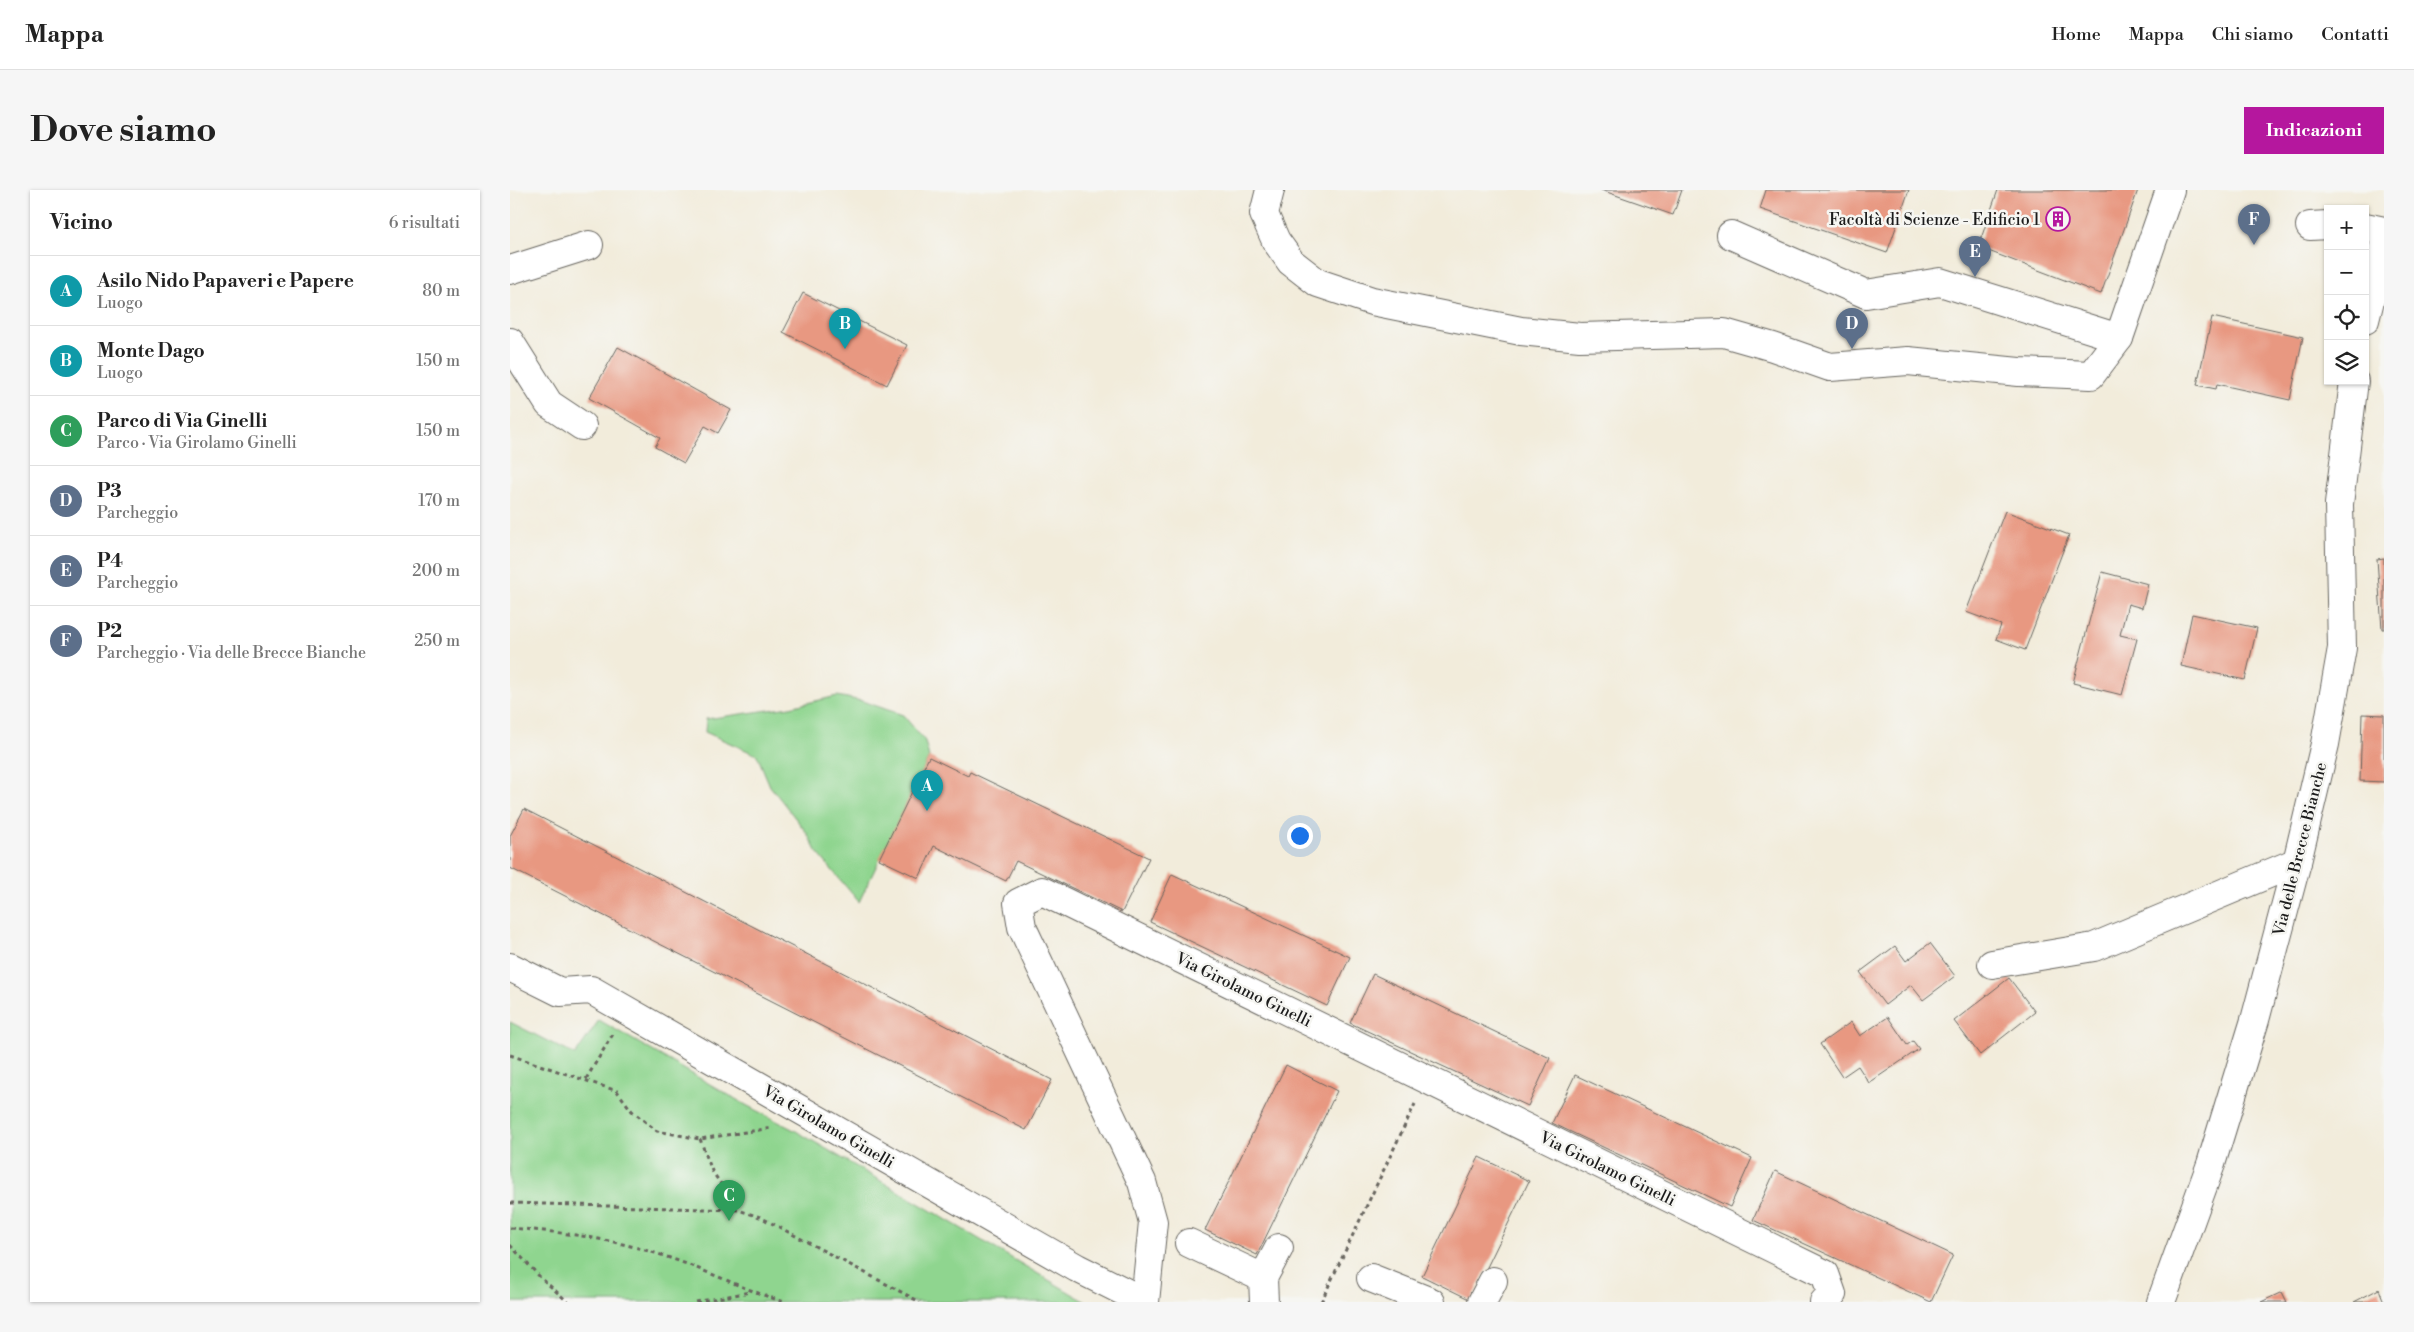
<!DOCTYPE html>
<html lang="it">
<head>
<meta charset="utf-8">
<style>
  body { margin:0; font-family:"Libre Bodoni",serif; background:#f6f6f6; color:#222 }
  .controls { position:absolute; right:15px; top:15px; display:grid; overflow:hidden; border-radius:0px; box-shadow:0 1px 4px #0004 }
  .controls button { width:45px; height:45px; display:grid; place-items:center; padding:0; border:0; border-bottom:1px solid #e0e0e0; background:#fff; color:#222; font:25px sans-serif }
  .you { position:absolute; left:789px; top:645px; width:18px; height:18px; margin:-12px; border:4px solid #fff; border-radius:50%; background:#1a73e8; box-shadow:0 0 0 8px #1a73e833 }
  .badge { display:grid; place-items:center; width:32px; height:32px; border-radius:50%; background:#b5179e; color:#fff; font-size:16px; font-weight:700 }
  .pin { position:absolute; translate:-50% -41px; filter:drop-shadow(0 1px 2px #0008) }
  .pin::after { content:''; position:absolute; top:26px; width:18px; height:15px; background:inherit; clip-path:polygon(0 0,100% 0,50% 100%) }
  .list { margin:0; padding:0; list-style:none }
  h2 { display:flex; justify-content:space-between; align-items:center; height:65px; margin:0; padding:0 20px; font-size:21px }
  h2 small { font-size:16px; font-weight:400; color:#767676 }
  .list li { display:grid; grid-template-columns:32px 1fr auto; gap:15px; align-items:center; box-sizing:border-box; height:70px; padding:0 20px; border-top:1px solid #e0e0e0 }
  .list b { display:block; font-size:19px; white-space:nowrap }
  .list p { margin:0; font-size:16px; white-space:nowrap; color:#767676 }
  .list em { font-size:16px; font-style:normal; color:#767676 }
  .icon { flex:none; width:28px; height:28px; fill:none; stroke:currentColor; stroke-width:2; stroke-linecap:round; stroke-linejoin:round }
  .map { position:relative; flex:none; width:1874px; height:1112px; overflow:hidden; border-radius:0px }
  header { display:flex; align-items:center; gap:30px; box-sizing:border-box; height:70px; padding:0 25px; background:#fff; border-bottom:1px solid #e0e0e0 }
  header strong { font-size:24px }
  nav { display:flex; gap:28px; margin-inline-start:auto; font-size:18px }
  .intro { display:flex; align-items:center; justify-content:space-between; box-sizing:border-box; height:120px; padding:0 30px }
  h1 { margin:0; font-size:35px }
  .button { padding:12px 22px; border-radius:0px; background:#b5179e; color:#fff; font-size:18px; font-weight:700 }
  main { display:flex; gap:30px; padding:0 30px }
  aside { flex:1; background:#fff; border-radius:0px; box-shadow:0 1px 4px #0004 }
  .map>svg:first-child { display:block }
  .green { fill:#8fd58f; stroke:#567856 }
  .building { fill:#e89881 }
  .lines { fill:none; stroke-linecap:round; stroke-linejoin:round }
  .minor-casing { stroke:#67655f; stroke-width:30 }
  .path { stroke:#67655f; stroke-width:3; stroke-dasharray:4 4; stroke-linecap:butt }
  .minor { stroke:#fff; stroke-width:28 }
  .labels { text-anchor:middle; stroke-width:5; stroke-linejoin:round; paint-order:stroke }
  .poi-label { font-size:16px; fill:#1c1c1c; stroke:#f6f6f2; text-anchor:end }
  .street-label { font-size:16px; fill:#1c1c1c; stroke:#f6f6f2 }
</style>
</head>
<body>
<header>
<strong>Mappa</strong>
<nav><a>Home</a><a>Mappa</a><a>Chi siamo</a><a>Contatti</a></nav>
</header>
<div class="intro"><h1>Dove siamo</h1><a class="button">Indicazioni</a></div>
<main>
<aside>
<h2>Vicino<small>6 risultati</small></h2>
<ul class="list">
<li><span class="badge" style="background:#0f9aa8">A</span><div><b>Asilo Nido Papaveri e Papere</b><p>Luogo</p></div><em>80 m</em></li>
<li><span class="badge" style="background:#0f9aa8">B</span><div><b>Monte Dago</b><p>Luogo</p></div><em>150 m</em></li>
<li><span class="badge" style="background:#2e9e5b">C</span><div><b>Parco di Via Ginelli</b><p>Parco · Via Girolamo Ginelli</p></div><em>150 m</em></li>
<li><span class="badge" style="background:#5c6f8a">D</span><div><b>P3</b><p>Parcheggio</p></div><em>170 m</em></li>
<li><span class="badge" style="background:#5c6f8a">E</span><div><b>P4</b><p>Parcheggio</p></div><em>200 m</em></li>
<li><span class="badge" style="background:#5c6f8a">F</span><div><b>P2</b><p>Parcheggio · Via delle Brecce Bianche</p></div><em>250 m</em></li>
</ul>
</aside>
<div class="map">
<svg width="1874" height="1112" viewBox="0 0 1874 1112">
  <rect width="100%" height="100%" fill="#f6f6f2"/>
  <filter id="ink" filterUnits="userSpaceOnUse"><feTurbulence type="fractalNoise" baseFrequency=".02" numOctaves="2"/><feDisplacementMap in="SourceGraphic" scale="10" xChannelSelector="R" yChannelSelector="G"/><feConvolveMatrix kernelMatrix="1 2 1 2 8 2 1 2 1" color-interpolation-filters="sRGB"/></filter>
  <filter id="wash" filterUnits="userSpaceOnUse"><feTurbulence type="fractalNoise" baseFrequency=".0096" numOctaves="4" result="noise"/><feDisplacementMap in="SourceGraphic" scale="20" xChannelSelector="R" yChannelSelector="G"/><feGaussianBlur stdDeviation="1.12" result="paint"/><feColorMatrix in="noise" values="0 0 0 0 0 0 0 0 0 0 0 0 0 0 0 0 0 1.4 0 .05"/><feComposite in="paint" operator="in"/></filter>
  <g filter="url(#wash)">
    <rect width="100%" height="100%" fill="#f2ecdb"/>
    <g class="green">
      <polygon points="327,506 352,511 393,525 415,551 419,567 349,712 306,661 297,643 260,596 247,565 195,542 196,529 280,517"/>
      <polygon points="89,830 236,915 286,941 576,1112 0,1112 0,832 65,865"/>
    </g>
    <g id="blocks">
      <g class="building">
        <polygon points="1091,0 1172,0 1163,25"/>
        <polygon points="1256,0 1399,0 1377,63 1250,19"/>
        <polygon points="1488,0 1628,0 1591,104 1468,57"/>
        <polygon points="293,103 397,155 377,195 273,142"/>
        <polygon points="1702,127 1793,147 1780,210 1707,194 1706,199 1687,195"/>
        <polygon points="108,157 221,220 208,243 195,236 174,273 145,257 150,248 79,208"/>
        <polygon points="1495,321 1559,345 1515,460 1486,449 1491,435 1456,422"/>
        <polygon points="1874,368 1874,439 1872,439 1867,369"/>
        <polygon points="1592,382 1638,394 1632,418 1618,414 1610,445 1627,449 1612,505 1563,493"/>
        <polygon points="1682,424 1747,438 1735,490 1671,476"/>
        <polygon points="1852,524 1874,525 1874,592 1850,591"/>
        <polygon points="419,567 458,586 460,582 639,668 612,722 506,671 496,691 424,656 409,688 369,669"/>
        <polygon points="14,619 542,890 516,940 0,678 0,646"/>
        <polygon points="662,684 840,767 817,816 640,732"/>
        <polygon points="1420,753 1445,786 1413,810 1401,795 1375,815 1350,782 1385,756 1396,771"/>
        <polygon points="863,784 1040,868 1018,916 840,833"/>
        <polygon points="1499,788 1525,822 1470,865 1444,831"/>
        <polygon points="1378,827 1397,855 1403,851 1409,859 1359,893 1348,876 1332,887 1310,854 1341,832 1350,846"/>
        <polygon points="776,875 827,901 747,1065 695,1040"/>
        <polygon points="1065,885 1242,968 1220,1017 1042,933"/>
        <polygon points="969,967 1019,991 961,1110 912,1086"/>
        <polygon points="1265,981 1443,1065 1421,1112 1243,1030"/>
        <polygon points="1869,1099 1874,1112 1844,1112"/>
        <polygon points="1772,1102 1777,1112 1751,1112"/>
      </g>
    </g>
  </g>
  <g filter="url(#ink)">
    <use href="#blocks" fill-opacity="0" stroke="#67655f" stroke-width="1"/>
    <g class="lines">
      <g class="minor-casing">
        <g id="minor">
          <polyline points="760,0 754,24 766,51 781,72 808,93 862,111 1011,141 1070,147 1214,143 1263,157 1320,177 1398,171 1509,182 1581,185 1609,148 1660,0"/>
          <polyline points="1800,36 1818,35"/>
          <polyline points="1855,37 1874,41"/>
          <polyline points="1221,45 1356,104 1430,92 1609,148"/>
          <polyline points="0,80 79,55"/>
          <polyline points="1855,130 1874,54"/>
          <polyline points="0,152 39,214 72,236"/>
          <polyline points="1482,774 1584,757 1787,672"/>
          <polyline points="0,777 50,802 81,800 567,1078 635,1112 643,1032 632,992 512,737 508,713 532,701 1315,1084 1322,1104 1314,1112"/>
          <polyline points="679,1053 753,1088 754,1112"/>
          <polyline points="753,1088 769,1058"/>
          <polyline points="861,1088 921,1112"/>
          <polyline points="972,1112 983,1091"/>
          <polyline points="1651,1112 1701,974 1745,830 1787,672 1815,554 1832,458 1829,314 1844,191"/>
        </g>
      </g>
      <g class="path">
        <polyline points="0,865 107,901 122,921 147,941 190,949 262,938"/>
        <polyline points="76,889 103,844"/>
        <polyline points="190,949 202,981 228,1019"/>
        <polyline points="0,1013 228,1020 250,1027 410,1112"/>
        <path d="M0 1038C54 1042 105 1049 157 1067 196 1080 233 1099 274 1112"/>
        <polyline points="0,1055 30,1087 58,1112"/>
        <polyline points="186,1112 240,1102"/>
        <polyline points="811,1112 905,914"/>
      </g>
      <use href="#minor" class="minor"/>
    </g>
  </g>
  <defs>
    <g id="building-ring" transform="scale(1.25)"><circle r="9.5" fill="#f6f6f2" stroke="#b5179e" stroke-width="1.5"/><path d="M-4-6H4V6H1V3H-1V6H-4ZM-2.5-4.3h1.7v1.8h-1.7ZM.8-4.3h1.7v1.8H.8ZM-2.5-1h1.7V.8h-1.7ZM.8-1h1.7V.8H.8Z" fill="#b5179e"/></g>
  </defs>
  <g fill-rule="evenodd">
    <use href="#building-ring" x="1548" y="29"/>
  </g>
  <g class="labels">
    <g class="poi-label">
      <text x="1530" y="35">Facoltà di Scienze - Edificio 1</text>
    </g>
    <g class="street-label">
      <text transform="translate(1789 659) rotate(-76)" y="6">Via delle Brecce Bianche</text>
      <text transform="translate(734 799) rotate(26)" y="6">Via Girolamo Ginelli</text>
      <text transform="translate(319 936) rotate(30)" y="6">Via Girolamo Ginelli</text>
      <text transform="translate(1098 978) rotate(26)" y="6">Via Girolamo Ginelli</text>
    </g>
  </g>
</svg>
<div class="controls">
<button>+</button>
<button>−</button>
<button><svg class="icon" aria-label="locate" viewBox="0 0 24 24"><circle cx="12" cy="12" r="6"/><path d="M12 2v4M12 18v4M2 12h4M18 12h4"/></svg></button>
<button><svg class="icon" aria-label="layers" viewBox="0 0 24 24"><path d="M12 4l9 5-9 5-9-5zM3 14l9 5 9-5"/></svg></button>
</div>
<div class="you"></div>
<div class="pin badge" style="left:417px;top:621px;background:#0f9aa8">A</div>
<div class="pin badge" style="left:335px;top:159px;background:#0f9aa8">B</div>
<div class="pin badge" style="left:219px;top:1031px;background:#2e9e5b">C</div>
<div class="pin badge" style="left:1342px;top:159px;background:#5c6f8a">D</div>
<div class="pin badge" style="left:1465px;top:87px;background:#5c6f8a">E</div>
<div class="pin badge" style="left:1744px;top:55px;background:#5c6f8a">F</div>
</div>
</main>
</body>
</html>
